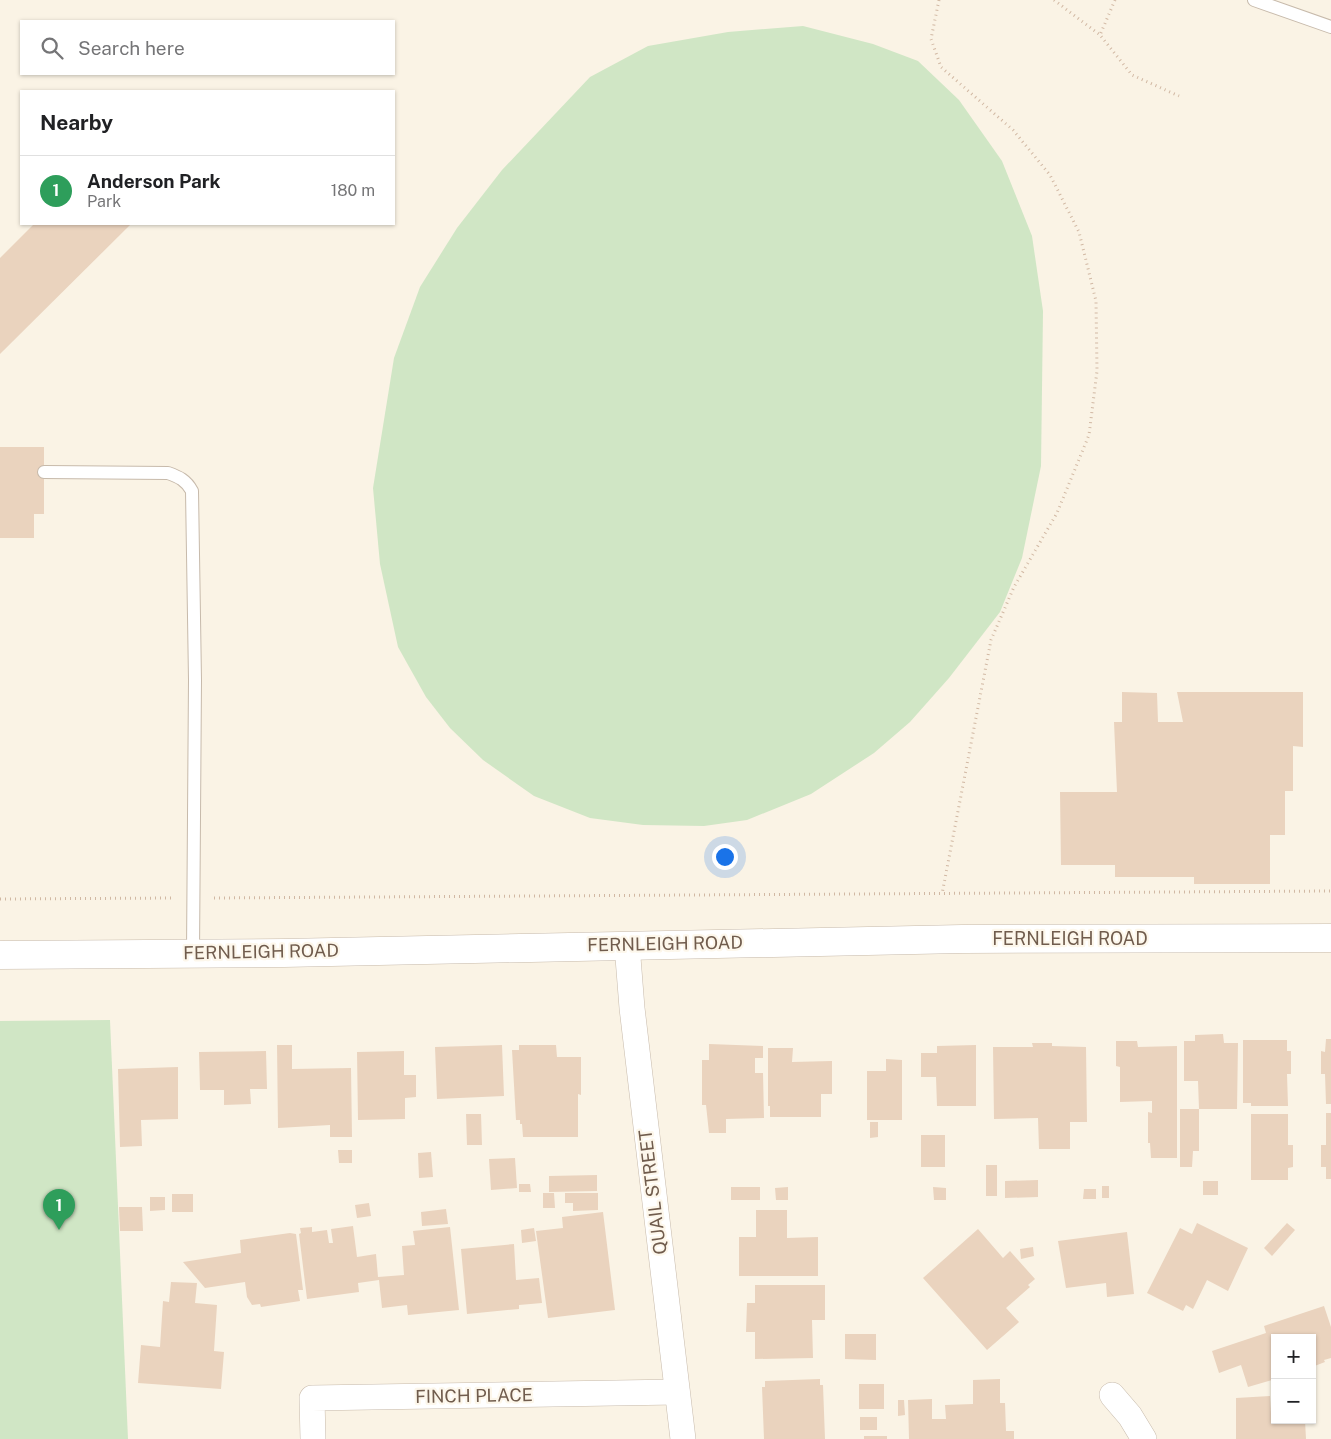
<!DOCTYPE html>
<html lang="en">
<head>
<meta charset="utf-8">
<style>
  body { margin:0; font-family:"Public Sans",sans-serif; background:#f6f6f6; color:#202124 }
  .controls { position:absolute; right:15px; bottom:15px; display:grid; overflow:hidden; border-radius:0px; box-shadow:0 1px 4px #0004 }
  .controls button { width:45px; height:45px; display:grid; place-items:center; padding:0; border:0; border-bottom:1px solid #e0e0e0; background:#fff; color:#202124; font:25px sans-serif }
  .you { position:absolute; left:724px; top:856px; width:18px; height:18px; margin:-12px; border:4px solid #fff; border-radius:50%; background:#1a73e8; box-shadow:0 0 0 8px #1a73e833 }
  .badge { display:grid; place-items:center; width:32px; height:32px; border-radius:50%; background:#d77c57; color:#fff; font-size:16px; font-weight:700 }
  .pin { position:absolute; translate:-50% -41px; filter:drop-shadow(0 1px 2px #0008) }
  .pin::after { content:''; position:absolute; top:26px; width:18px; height:15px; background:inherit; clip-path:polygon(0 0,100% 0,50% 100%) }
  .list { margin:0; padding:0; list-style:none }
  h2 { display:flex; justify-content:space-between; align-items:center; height:65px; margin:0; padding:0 20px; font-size:21px }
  h2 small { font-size:16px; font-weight:400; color:#757577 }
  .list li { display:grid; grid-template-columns:32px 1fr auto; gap:15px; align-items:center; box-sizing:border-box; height:70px; padding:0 20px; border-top:1px solid #e0e0e0 }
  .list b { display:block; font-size:19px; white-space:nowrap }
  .list p { margin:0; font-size:16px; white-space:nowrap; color:#757577 }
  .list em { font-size:16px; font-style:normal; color:#757577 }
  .icon { flex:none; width:28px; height:28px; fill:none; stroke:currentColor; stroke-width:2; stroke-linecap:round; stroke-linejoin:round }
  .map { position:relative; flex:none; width:1331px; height:1439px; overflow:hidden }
  .search { position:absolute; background:#fff; box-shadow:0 1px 4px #0004; left:20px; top:20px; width:375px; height:55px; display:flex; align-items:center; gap:12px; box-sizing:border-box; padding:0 18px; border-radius:0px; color:#757577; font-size:19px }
  .panel { position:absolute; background:#fff; box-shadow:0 1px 4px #0004; left:20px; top:90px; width:375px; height:135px; border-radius:0px }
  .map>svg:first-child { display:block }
  .green { fill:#d0e6c5 }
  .building { fill:#ead3be }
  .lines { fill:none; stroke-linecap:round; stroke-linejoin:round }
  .service-casing { stroke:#c7baab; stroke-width:14 }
  .minor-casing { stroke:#c7baab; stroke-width:26 }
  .tertiary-casing { stroke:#c7baab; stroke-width:29 }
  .path { stroke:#d1b8a3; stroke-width:3; stroke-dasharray:1 4; stroke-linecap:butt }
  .service { stroke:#fff; stroke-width:12 }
  .minor { stroke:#fff; stroke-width:25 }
  .tertiary { stroke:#fff; stroke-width:28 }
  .labels { text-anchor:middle; stroke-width:4.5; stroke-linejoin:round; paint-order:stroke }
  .street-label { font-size:18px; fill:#705c4d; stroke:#fdf7eb }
</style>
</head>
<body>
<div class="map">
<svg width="1331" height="1439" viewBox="0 0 1331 1439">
  <rect width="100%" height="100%" fill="#faf3e5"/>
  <g class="green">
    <polygon points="803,26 873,44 918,61 959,100 1002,161 1032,236 1043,311 1041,466 1022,558 1000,612 949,678 910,722 874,753 811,794 747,820 704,826 643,825 590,818 534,796 483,760 450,728 426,697 398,647 380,564 373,488 394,358 420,287 457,228 502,170 590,77 648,46 728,32"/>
    <polygon points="110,1020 128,1439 0,1439 0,1021"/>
  </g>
  <g class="building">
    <polygon points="34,224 131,224 0,354 0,258"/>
    <polygon points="0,447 44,447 44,514 34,514 34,538 0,538"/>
    <polygon points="1122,692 1157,693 1158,722 1183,722 1177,692 1303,692 1303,747 1293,746 1293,791 1285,791 1285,835 1270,835 1270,884 1194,884 1194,877 1115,877 1115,865 1061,865 1060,792 1117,792 1114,722 1122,722"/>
    <polygon points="1223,1034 1224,1043 1238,1043 1237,1109 1199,1109 1198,1081 1184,1081 1184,1041 1195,1041 1195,1035"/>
    <polygon points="1326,1039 1331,1039 1331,1104 1326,1104 1325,1074 1321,1074 1321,1051 1325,1052"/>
    <polygon points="1243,1040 1287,1040 1287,1051 1291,1051 1291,1074 1287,1074 1288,1106 1251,1106 1251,1103 1243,1103"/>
    <polygon points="1116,1041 1137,1041 1138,1047 1177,1046 1177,1158 1151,1158 1150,1143 1148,1143 1148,1112 1152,1113 1152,1101 1120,1102 1120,1067 1116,1066"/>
    <polygon points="1032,1043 1052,1043 1052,1046 1086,1047 1087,1122 1070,1122 1070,1149 1039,1149 1038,1118 994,1119 993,1047 1033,1047"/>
    <polygon points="709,1044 763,1046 763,1058 755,1058 755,1073 763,1073 764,1118 726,1119 726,1133 709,1133 706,1105 702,1105 702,1060 709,1060"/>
    <polygon points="277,1045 292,1045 292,1069 351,1068 352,1137 330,1137 330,1125 278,1128"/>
    <polygon points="502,1045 504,1096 437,1099 435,1047"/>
    <polygon points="519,1045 556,1045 557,1057 581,1057 581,1095 578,1094 578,1137 523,1137 522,1124 520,1124 520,1120 516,1120 512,1050 519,1050"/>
    <polygon points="976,1045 976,1106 937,1106 936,1077 921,1077 921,1053 937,1053 937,1046"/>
    <polygon points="768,1048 793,1048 792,1062 832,1061 832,1094 821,1094 821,1117 770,1117 770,1106 768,1106"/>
    <polygon points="266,1051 267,1089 250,1089 251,1104 224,1105 224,1090 200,1090 199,1052"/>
    <polygon points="404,1051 404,1075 416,1075 416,1097 405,1098 405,1119 358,1120 357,1052"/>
    <polygon points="886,1059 902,1060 902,1120 867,1120 867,1071 886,1071"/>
    <polygon points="178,1067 178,1119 141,1120 142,1146 120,1147 118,1069"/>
    <polygon points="1180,1109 1199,1109 1199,1151 1193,1151 1192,1167 1180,1167"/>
    <polygon points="1326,1113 1331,1113 1331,1179 1326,1179 1326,1167 1321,1167 1321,1145 1326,1145"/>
    <polygon points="466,1114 481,1114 482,1145 467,1145"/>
    <polygon points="1251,1114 1288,1114 1288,1145 1293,1145 1293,1167 1288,1168 1288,1180 1251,1180"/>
    <polygon points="870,1122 878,1122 878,1137 870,1138"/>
    <rect x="921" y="1135" width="24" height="32"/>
    <polygon points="338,1150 352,1150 352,1163 339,1163"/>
    <polygon points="431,1152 433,1177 419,1178 418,1153"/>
    <polygon points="515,1158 517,1188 491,1190 489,1159"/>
    <rect x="986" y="1165" width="11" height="31"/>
    <polygon points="597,1175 597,1191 549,1192 549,1176"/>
    <polygon points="1038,1180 1038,1197 1005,1198 1005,1181"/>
    <rect x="1203" y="1181" width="15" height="14"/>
    <polygon points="519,1184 530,1184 531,1192 519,1192"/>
    <rect x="1102" y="1186" width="7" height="12"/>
    <rect x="731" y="1187" width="29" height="13"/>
    <polygon points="788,1187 788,1200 776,1200 775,1188"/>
    <polygon points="933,1187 946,1188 946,1200 934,1200"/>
    <polygon points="1084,1189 1096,1189 1096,1199 1083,1199"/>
    <polygon points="543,1193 554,1193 555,1208 543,1208"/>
    <polygon points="565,1193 598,1193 598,1210 573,1211 573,1203 565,1203"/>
    <rect x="172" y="1194" width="21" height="18"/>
    <polygon points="150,1197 165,1197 165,1210 150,1211"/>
    <polygon points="369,1203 371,1216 357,1218 355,1205"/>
    <polygon points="119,1207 142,1207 143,1231 120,1231"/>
    <polygon points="446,1209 448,1224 422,1226 421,1212"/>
    <polygon points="756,1210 787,1210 787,1238 818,1237 818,1276 739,1276 739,1237 756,1237"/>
    <polygon points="603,1212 615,1310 548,1318 536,1231 563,1228 562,1217"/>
    <polygon points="1197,1223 1248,1248 1228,1291 1207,1280 1193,1309 1186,1305 1183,1311 1147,1293 1180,1228 1192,1234"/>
    <polygon points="1287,1223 1295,1230 1272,1256 1264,1248"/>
    <polygon points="353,1226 357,1257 376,1254 378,1277 404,1275 402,1246 415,1245 413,1231 450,1227 459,1310 408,1315 407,1305 382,1308 379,1280 358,1283 359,1292 307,1299 299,1234 301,1233 300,1228 312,1227 312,1232 327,1230 329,1243 333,1243 331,1229"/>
    <polygon points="534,1228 536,1241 522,1243 521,1230"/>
    <polygon points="978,1229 1003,1258 1010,1251 1035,1279 1028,1285 1030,1287 1006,1308 1019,1322 987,1350 923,1278"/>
    <polygon points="1127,1232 1134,1294 1107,1297 1106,1283 1066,1288 1058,1241"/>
    <polygon points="290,1233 296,1234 303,1290 298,1290 300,1301 261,1307 260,1304 252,1305 247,1297 245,1282 205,1288 183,1262 241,1253 240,1240"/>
    <polygon points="514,1244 516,1280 539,1278 542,1303 519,1305 519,1309 467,1314 461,1249"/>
    <polygon points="1033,1247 1034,1256 1021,1259 1020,1249"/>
    <polygon points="171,1282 197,1283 195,1303 217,1305 214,1351 224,1352 221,1389 138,1383 141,1345 160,1347 163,1301 169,1302"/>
    <polygon points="755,1285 825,1285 825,1320 812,1320 813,1358 755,1359 755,1332 746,1332 747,1303 755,1303"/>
    <polygon points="1324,1306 1331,1327 1331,1358 1324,1360 1325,1362 1312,1367 1312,1338 1275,1338 1275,1379 1248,1387 1241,1365 1219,1373 1212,1351 1266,1333 1264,1326"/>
    <polygon points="845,1334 876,1334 876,1360 845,1359"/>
    <polygon points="820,1379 820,1385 823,1385 825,1439 764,1439 762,1387 765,1387 765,1381"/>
    <polygon points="1000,1379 1000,1403 1005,1403 1006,1431 1014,1431 1014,1439 909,1439 908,1400 932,1399 932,1419 946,1419 945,1405 973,1404 973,1380"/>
    <rect x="859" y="1384" width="25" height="25"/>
    <polygon points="1270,1396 1271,1413 1275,1412 1275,1420 1305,1420 1306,1439 1236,1439 1236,1398"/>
    <polygon points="898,1400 904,1400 905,1415 898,1416"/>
    <rect x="860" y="1417" width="17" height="13"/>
    <rect x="864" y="1436" width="23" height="3"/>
  </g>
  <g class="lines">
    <g class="service-casing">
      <g id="service">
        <polyline points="1254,0 1331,27"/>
        <path d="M44 472 168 473C179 477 186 480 192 491L195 680 193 953"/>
      </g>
    </g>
    <g class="minor-casing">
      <g id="minor">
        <polyline points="627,945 632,1008 683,1439"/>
        <polyline points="1112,1395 1130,1416 1144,1439"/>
        <polyline points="313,1439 312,1398 677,1392"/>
      </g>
    </g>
    <g class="tertiary-casing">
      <polyline id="tertiary" points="0,955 284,953 962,939 1331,938"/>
    </g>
    <g class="path">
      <polyline points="939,0 931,39 941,67 1013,130 1050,175 1079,232 1096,301 1097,371 1089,435 1057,513 1014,587 991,640 942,894"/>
      <polyline points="1054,0 1100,35"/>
      <polyline points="1115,0 1100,35 1132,75 1179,96"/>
      <polyline points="214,898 1331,891"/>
      <polyline points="0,899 173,898"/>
    </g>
    <use href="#service" class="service"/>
    <use href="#minor" class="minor"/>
    <use href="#tertiary" class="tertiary"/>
  </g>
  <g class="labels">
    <g class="street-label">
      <text x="1070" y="945">FERNLEIGH ROAD</text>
      <text transform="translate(665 944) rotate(-1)" y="6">FERNLEIGH ROAD</text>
      <text transform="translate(261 952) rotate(-1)" y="6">FERNLEIGH ROAD</text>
      <text transform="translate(653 1192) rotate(-97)" y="6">QUAIL STREET</text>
      <text transform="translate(474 1396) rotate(-1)" y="6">FINCH PLACE</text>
    </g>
  </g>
</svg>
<div class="controls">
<button>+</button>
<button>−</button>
</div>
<div class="you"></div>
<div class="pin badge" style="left:59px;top:1230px;background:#2e9e5b">1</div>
<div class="search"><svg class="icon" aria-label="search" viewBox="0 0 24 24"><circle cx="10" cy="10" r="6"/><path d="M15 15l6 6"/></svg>Search here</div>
<section class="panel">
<h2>Nearby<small></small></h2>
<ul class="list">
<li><span class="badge" style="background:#2e9e5b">1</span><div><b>Anderson Park</b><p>Park</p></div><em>180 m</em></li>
</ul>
</section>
</div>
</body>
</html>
